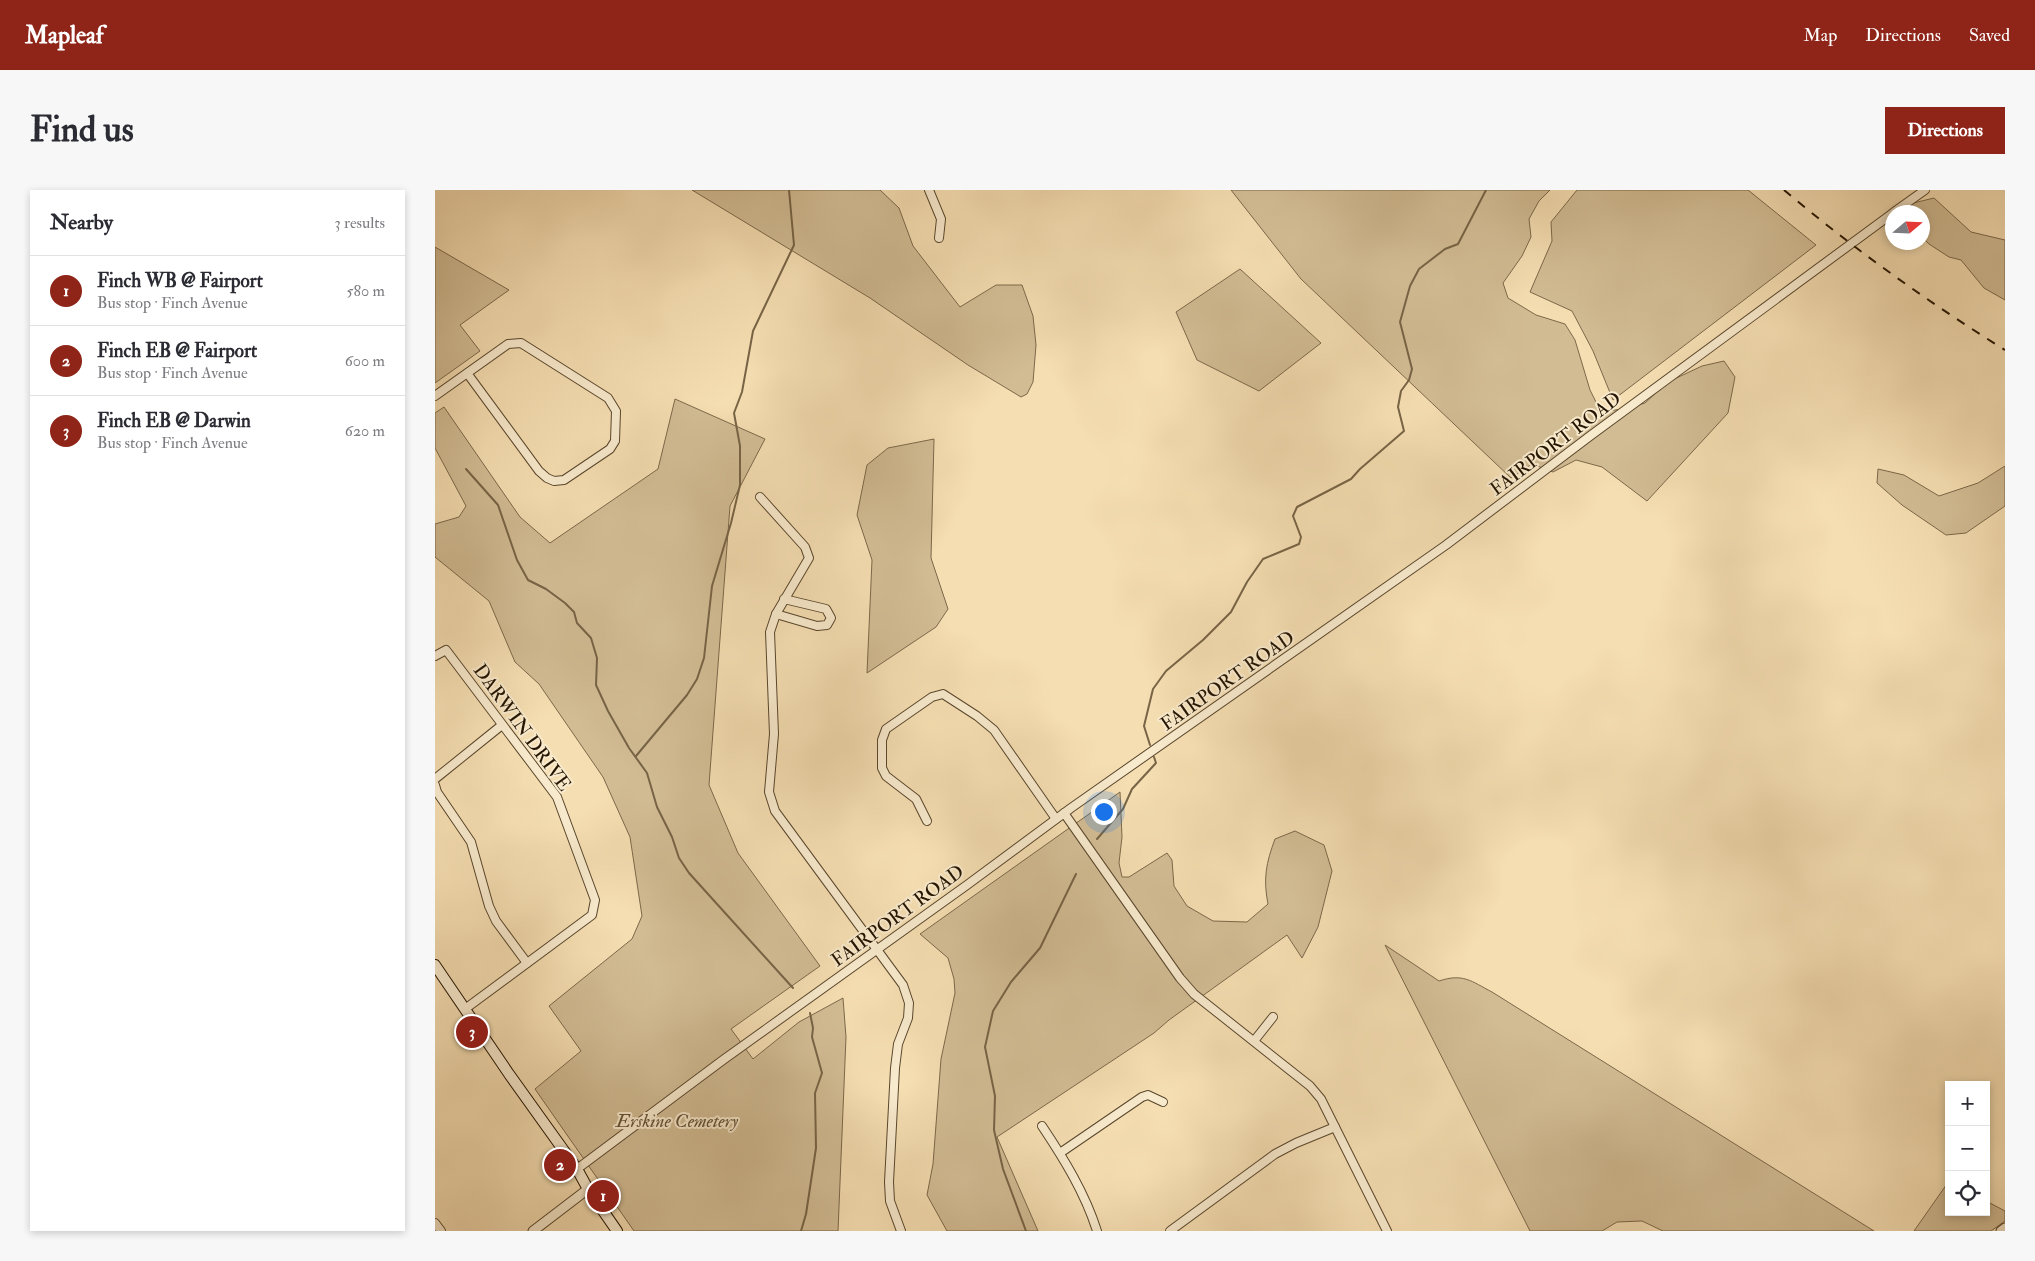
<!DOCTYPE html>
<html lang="en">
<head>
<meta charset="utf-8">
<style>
  body { margin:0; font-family:"IM FELL Double Pica",serif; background:#f7f7f7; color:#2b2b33 }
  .controls { position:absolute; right:15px; bottom:15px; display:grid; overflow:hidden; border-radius:0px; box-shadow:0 2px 8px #0003 }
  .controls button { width:45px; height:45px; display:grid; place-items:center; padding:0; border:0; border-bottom:1px solid #e1e1e2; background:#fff; color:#2b2b33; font:25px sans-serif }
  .compass { position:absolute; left:1450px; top:15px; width:45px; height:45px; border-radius:50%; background:#fff; box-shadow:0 2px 8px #0003; rotate:71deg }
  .you { position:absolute; left:668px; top:621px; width:18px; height:18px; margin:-12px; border:4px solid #fff; border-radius:50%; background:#1a73e8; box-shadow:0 0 0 8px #1a73e833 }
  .badge { display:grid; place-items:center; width:32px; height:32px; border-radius:50%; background:#8f2418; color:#fff; font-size:16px; font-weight:700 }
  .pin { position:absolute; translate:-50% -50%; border:2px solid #fff; box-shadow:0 1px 5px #0006 }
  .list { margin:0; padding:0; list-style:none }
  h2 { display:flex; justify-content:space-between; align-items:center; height:65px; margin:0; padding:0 20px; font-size:21px }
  h2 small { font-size:16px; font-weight:400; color:#7c7c81 }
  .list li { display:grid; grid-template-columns:32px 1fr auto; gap:15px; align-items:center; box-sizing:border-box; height:70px; padding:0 20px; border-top:1px solid #e1e1e2 }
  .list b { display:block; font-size:19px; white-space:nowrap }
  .list p { margin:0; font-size:16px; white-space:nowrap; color:#7c7c81 }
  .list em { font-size:16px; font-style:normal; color:#7c7c81 }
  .icon { flex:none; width:28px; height:28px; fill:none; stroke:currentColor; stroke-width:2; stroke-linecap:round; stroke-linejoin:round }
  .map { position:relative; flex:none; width:1570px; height:1041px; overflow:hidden; border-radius:0px }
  header { display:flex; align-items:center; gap:30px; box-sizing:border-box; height:70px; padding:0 25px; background:#8f2418; color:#fff }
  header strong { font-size:24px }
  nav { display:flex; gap:28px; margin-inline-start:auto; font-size:18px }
  .intro { display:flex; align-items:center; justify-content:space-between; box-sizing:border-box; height:120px; padding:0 30px }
  h1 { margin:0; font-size:35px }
  .button { padding:12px 22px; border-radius:0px; background:#8f2418; color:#fff; font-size:18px; font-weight:700 }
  main { display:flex; gap:30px; padding:0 30px }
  aside { flex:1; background:#fff; border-radius:0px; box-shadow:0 2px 8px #0003 }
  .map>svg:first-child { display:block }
  .green { fill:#d2bc94; stroke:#7c684a }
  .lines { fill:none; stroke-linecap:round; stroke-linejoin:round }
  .stream { stroke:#776446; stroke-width:2 }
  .minor-casing { stroke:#59462c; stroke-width:10 }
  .tertiary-casing { stroke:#59462c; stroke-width:11 }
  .secondary-casing { stroke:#251400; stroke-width:12 }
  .minor { stroke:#f8eacd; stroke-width:8 }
  .tertiary { stroke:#f8eacd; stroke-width:9 }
  .secondary { stroke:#f8eacd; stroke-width:10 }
  .rail { stroke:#251400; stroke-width:2; stroke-dasharray:9 9; stroke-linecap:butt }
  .labels { text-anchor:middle; stroke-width:4; stroke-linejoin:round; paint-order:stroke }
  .street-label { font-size:19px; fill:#251400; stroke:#f8eacd }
  .park-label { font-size:19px; font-style:italic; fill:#624f34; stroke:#f8eacd }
</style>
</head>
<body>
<header>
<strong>Mapleaf</strong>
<nav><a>Map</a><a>Directions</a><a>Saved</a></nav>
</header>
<div class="intro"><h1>Find us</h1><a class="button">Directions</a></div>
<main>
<aside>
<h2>Nearby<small>3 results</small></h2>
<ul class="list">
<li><span class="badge">1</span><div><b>Finch WB @ Fairport</b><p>Bus stop · Finch Avenue</p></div><em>580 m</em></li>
<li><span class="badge">2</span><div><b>Finch EB @ Fairport</b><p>Bus stop · Finch Avenue</p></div><em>600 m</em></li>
<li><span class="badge">3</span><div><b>Finch EB @ Darwin</b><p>Bus stop · Finch Avenue</p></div><em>620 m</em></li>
</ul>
</aside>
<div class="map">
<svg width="1570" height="1041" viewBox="0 0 1570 1041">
  <rect width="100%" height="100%" fill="#f5deb2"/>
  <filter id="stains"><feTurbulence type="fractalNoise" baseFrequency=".004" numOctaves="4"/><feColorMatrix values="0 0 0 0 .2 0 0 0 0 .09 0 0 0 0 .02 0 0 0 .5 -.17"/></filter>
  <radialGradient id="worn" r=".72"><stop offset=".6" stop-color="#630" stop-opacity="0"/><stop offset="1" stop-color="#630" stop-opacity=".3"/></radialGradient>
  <g class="green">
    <polygon points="257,0 445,0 464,18 478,56 525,117 561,95 587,95 598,126 601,155 598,192 592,204 586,207 533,175 435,108"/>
    <polygon points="796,0 1115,0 1104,11 1094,29 1096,47 1087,66 1068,93 1073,108 1101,125 1130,134 1140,150 1155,200 1166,222 1194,218 1210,213 1233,192 1267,176 1289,171 1300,187 1293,223 1212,311 1167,277 1141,270 1118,282 1097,274 1076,288 866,89"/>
    <polygon points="1142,0 1313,0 1381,55 1178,210 1158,161 1137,121 1095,102 1117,51 1116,32"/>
    <polygon points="1499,8 1536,42 1570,50 1570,110 1549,98 1526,70 1514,67 1494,54 1488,48 1488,22 1466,22 1466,16"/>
    <polygon points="0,57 74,100 25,135 45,161 0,193"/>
    <polygon points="805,79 886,153 824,201 762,170 741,122"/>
    <polygon points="240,209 330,249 295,316 274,595 303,663 385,776 296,839 318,869 364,832 408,808 411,847 403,1041 199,1041 100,899 146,861 114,816 197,749 207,726 195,647 168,587 104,494 80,472 54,411 0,367 0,334 24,327 31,316 0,258 0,223 9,217 85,327 115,353 223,279"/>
    <polygon points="499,249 496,368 513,419 501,437 432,483 437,370 422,325 432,275 453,258"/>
    <polygon points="1570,276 1570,316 1531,343 1511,345 1467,315 1442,293 1443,279 1469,285 1504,306 1543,293"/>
    <path d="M685 602 687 647 684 673 687 687H694L732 663 737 670 739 696 752 716 778 731 812 732 833 714C828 689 831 673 840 649L860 641 889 655 897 681 883 737 867 768 852 745 734 830 719 843 562 947 603 1041H512L492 1005 498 974 506 869 520 803 519 789 513 768 485 744Z"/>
    <path d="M950 755 1004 791C1028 783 1036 791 1057 802L1439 1041H1228L1207 1031 1182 1032 1167 1041H1095Z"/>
    <polygon points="1514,991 1514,1022 1551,1022 1551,1011 1570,1021 1570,1031 1556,1041 1479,1041"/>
  </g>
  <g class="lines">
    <g class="stream">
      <polyline points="31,279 63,315 82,370 93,390 111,399 130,413 139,422 142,433 156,448 162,468 161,495 173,521 194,558 212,583 222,617 237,647 244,668 254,683 358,798"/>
      <polyline points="715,555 709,536 718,499 731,481 768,450 796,422 812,392 828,369 864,354 866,347 858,326 862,317 916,289 925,279 969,241 963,217 966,201 974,190 977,179 965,132 975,96 984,79 1010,59 1023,54 1051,0"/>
      <polyline points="201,566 252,505 262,489 269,468 277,396 296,333 305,295 305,256 299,223 307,202 318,141 359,55 354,0"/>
      <polyline points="662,649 688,619 697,599 721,573 719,567"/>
      <polyline points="366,1041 371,1024 381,958 380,903 387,883 377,847 378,838 375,823"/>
      <polyline points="591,1041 568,979 559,940 560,906 550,857 558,821 576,792 605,758 641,684"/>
    </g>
    <g class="minor-casing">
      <g id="minor">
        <polyline points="494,0 506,29 504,48"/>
        <polyline points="1459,22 1490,0"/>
        <polyline points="0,206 73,154 86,153 173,208 181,221 180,251 175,259 129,290 119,291 112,288 104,281 32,183"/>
        <polyline points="325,307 370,357 374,368 341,424 335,442 339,544 334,602 340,621 468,795 474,813 473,828 463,854 460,878 454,992 455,1011 466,1041"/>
        <polyline points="341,424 382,436 392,435 396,428 391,419 349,409"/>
        <polyline points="0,466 11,460 122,607 160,710 157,725 30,819"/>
        <polyline points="0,589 67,535"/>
        <polyline points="0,595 2,602 36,652 54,716 61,731 92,773"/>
        <polyline points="629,623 745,788 759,804 875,896 886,909 952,1041"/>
        <polyline points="492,631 481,609 451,586 447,578 447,550 451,539 497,507 508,504 542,526 559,540 621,629"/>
        <polyline points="819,851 838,827"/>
        <path d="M607 936C629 969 650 1003 662 1041"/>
        <polyline points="625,963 707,907 713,905 728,912"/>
        <polyline points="142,979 288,870 532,695 636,618 1011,355 1155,246 1458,23"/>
        <polyline points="0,1033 6,1041"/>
        <polyline points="735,1041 840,964 861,953 900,937"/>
      </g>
    </g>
    <g class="tertiary-casing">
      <g id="tertiary">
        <polyline points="98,1041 153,999"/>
        <polyline points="1566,1041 1570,1038"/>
      </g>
    </g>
    <g class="secondary-casing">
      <polyline id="secondary" points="0,775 74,884 142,979 153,999 182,1041"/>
    </g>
    <use href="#minor" class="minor"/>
    <use href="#tertiary" class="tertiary"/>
    <use href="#secondary" class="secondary"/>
    <path class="rail" d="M1349 0C1419 59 1493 112 1570 160"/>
  </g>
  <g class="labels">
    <g class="street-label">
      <text transform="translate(1120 253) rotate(-37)" y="7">FAIRPORT ROAD</text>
      <text transform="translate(792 490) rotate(-35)" y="7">FAIRPORT ROAD</text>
      <text transform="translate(88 537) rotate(54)" y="7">DARWIN DRIVE</text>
      <text transform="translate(462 725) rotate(-36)" y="7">FAIRPORT ROAD</text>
    </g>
    <g class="park-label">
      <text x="242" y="937">Erskine Cemetery</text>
    </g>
  </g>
  <rect width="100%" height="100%" filter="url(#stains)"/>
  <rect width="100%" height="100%" fill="url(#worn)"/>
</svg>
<div class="controls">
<button>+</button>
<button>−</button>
<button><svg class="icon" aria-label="locate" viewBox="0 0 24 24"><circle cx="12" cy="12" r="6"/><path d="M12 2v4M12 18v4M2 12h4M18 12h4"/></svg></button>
</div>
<svg class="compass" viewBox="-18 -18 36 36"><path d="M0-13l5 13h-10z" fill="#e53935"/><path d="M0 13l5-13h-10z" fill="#7c7c81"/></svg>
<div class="you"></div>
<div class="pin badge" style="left:168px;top:1006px">1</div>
<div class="pin badge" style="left:125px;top:975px">2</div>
<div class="pin badge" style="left:37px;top:842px">3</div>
</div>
</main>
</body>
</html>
